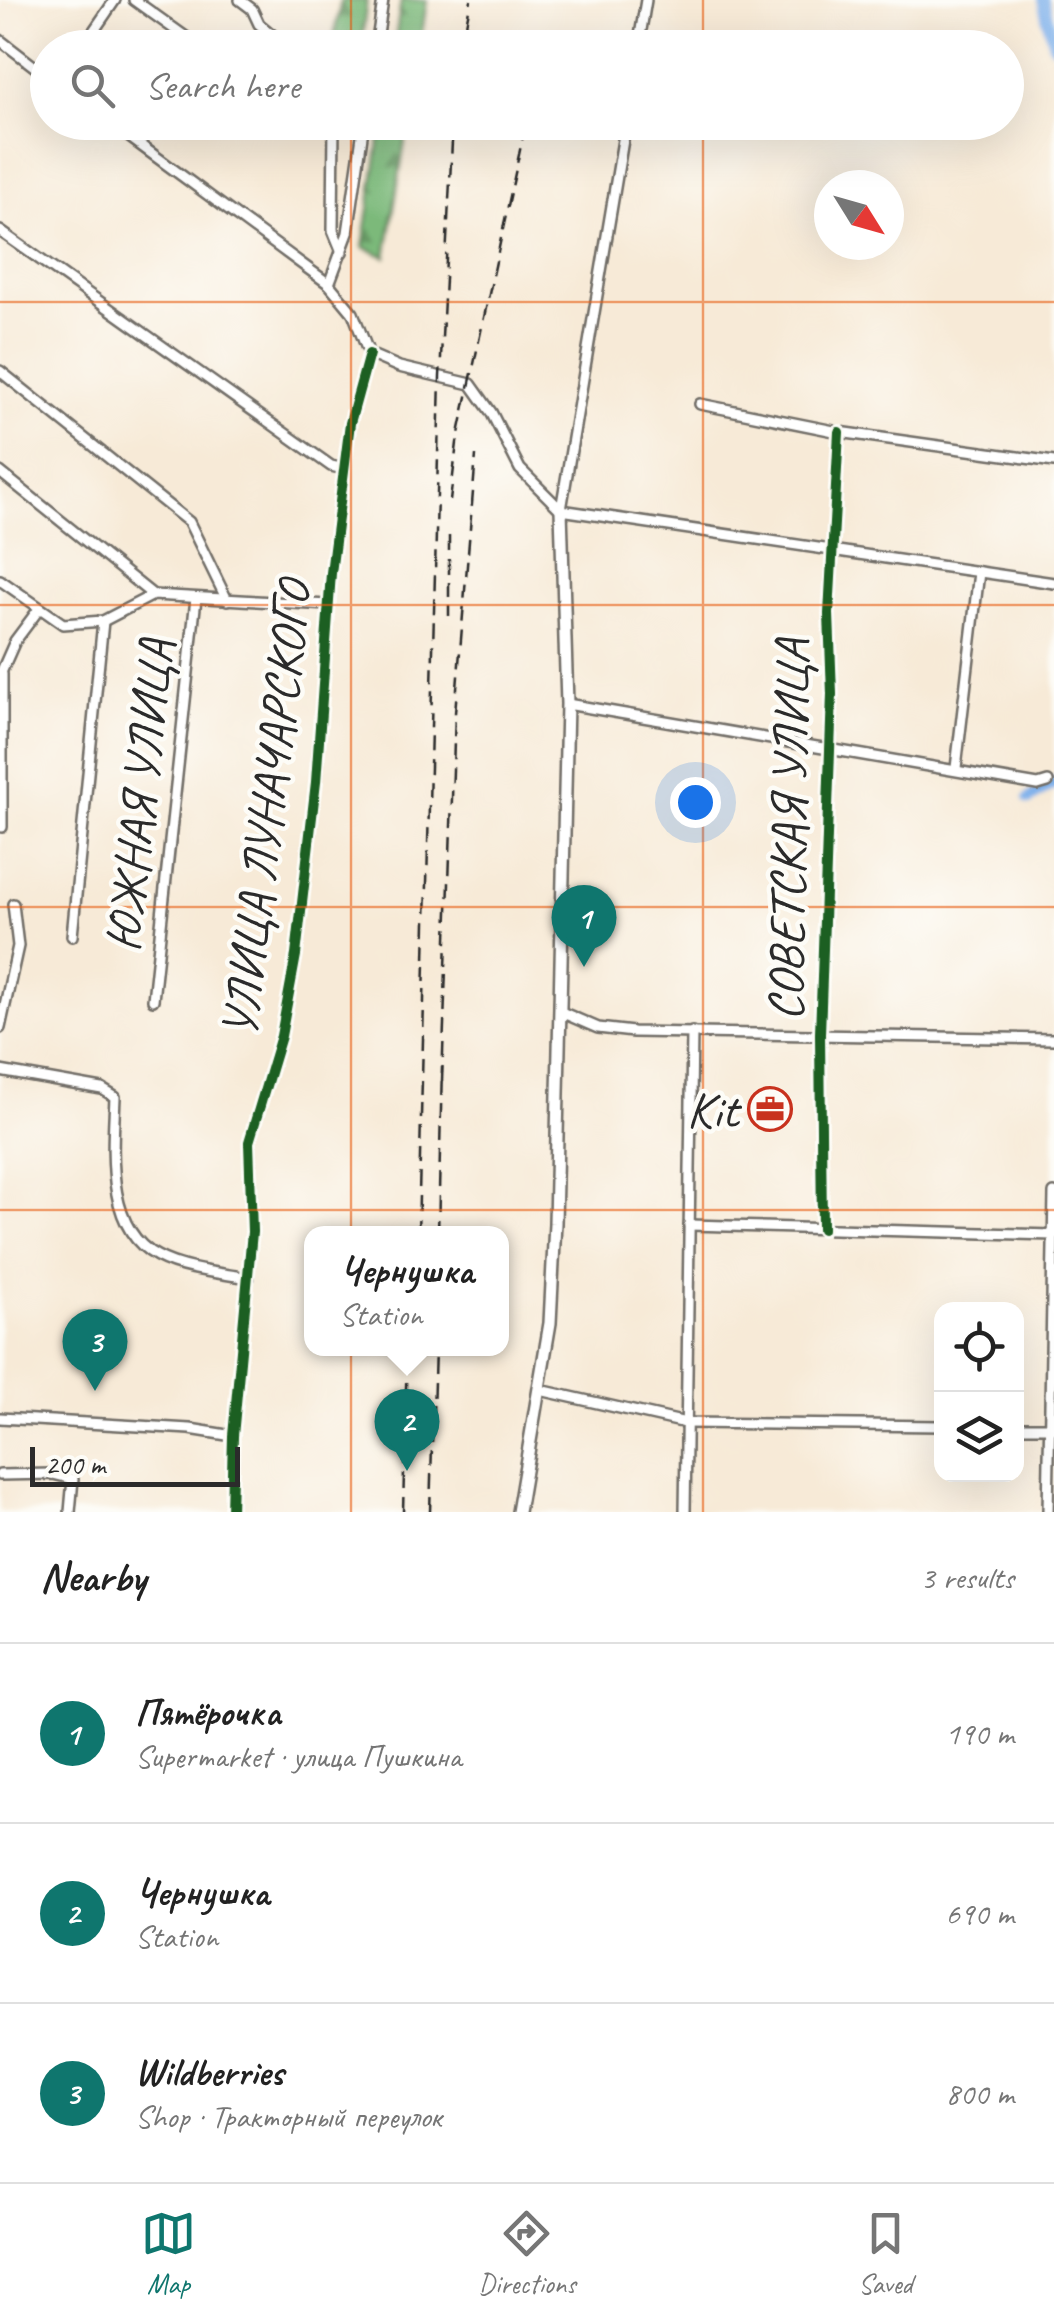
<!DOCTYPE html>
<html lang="en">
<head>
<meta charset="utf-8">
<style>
  body { margin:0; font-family:Caveat,sans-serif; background:#f6f6f6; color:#222 }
  .controls { position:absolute; right:30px; bottom:30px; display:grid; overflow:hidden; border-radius:20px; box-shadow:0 10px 40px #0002 }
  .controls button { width:90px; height:90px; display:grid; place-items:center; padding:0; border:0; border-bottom:2px solid #e0e0e0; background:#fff; color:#222; font:50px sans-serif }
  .compass { position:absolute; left:814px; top:170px; width:90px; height:90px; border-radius:50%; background:#fff; box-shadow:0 10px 40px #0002; rotate:127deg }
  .scale { position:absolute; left:30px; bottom:25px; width:210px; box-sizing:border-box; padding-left:10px; border:5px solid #2b2b2b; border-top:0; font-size:28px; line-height:35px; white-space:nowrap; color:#2b2b2b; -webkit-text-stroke:8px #fdfcf7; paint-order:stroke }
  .you { position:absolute; left:695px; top:802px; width:35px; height:35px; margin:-25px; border:8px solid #fff; border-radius:50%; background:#1a73e8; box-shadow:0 0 0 15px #1a73e833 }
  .badge { display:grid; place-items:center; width:65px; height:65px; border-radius:50%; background:#0f766e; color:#fff; font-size:32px; font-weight:700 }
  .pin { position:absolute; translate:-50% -82px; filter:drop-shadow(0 2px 5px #0008) }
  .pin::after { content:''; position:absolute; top:52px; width:35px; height:30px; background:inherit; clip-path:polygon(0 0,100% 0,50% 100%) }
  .popup { position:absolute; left:304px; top:1226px; width:205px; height:130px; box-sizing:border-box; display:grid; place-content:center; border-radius:20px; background:#fff; filter:drop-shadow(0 2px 8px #0005); font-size:32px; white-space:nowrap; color:#767676 }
  .popup b { font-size:38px; color:#222 }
  .popup::after { content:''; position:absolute; left:50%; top:100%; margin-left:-20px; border:20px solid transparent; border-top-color:#fff }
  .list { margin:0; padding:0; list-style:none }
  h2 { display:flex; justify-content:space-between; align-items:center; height:130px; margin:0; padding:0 40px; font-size:42px }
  h2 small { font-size:32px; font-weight:400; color:#767676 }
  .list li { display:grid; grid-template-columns:65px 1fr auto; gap:30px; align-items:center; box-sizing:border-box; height:180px; padding:0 40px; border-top:2px solid #e0e0e0 }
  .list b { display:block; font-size:38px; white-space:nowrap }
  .list p { margin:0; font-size:32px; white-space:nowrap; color:#767676 }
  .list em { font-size:32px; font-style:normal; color:#767676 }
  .icon { flex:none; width:55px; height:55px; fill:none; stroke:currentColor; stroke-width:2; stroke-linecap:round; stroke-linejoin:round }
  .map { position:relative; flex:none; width:1054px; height:1512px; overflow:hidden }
  .search { position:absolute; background:#fff; box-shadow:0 10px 40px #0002; left:30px; right:30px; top:30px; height:110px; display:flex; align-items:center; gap:25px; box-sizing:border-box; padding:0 35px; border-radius:55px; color:#767676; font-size:38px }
  .sheet { height:670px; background:#fff }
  nav { display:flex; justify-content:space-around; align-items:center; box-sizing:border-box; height:140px; border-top:2px solid #e0e0e0; background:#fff; font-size:28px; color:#767676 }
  nav a { display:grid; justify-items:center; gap:5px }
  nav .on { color:#0f766e }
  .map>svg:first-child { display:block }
  .forest { fill:url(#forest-firs); stroke:#547252; stroke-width:2.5 }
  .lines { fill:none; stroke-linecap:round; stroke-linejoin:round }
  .river { stroke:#7fb1eb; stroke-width:12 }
  .minor-casing { stroke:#726e67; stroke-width:14 }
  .major-casing { stroke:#726e67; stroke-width:16 }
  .minor { stroke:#fff; stroke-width:9 }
  .major { stroke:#fff; stroke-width:11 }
  .rail { stroke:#2b2b2b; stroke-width:2.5; stroke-dasharray:15 8; stroke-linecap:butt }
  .cycleway-casing { stroke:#fdfcf7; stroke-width:16 }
  .cycleway { stroke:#1b5e20; stroke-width:10 }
  .grid { fill:none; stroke:#e8590c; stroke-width:2.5; stroke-opacity:0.55 }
  .labels { text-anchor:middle; stroke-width:9; stroke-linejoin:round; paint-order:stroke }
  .street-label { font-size:50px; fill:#2b2b2b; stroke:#fdfcf7 }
  .poi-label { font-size:50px; fill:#2b2b2b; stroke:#fdfcf7; text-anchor:end }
</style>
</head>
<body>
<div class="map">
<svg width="1054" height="1512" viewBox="0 0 1054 1512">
  <defs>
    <pattern id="forest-firs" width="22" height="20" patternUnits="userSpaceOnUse" patternTransform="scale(2.5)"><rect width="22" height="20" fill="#7cb97a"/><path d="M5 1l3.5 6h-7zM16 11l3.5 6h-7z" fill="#669764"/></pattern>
  </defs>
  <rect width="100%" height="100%" fill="#fdfcf7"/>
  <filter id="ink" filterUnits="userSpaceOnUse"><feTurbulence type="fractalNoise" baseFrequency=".01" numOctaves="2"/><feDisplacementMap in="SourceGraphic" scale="20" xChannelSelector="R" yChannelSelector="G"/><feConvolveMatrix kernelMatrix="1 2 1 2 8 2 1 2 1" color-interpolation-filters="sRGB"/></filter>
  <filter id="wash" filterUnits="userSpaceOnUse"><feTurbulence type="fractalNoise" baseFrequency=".0048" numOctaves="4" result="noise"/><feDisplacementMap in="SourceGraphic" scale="40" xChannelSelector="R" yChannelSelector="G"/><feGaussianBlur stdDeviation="2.25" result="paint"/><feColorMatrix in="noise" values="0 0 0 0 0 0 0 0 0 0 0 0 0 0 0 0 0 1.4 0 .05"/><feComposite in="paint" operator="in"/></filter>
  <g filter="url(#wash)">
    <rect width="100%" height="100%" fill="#f7ead7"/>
    <g class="forest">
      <polygon points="341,0 367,0 361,47 332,47"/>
      <polygon points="401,0 427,0 420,47 394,47"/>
      <polygon points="382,123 408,123 386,257 363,247"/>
    </g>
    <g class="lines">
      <g class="river">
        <polyline points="1043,0 1054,45"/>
        <polyline points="1029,799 1054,783"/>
      </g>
    </g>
  </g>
  <g filter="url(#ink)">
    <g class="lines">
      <g class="minor-casing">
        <g id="minor">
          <polyline points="134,0 201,48"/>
          <polyline points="240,0 252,9 259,24 288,48"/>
          <polyline points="0,40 48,77"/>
          <polyline points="82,48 115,0"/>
          <polyline points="376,48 383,0"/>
          <polyline points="638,48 646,0"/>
          <polyline points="109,122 329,284 353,313 369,354"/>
          <polyline points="334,122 333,230 342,252"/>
          <polyline points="0,231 331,466 344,469"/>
          <polyline points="329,284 348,233 364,122"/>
          <polyline points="369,354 399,367 471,384 491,412 520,469 561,510 1054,583"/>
          <polyline points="0,371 189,522 227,600"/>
          <polyline points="700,404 839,432 1054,462"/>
          <polyline points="0,472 153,595"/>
          <polyline points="561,510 626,122"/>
          <polyline points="0,580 63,624 103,621 153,595 328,605"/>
          <polyline points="2,674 2,827"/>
          <polyline points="0,675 15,641 39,609"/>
          <polyline points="567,704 1038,785 1048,782"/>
          <polyline points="956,768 979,572"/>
          <polyline points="72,936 103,621"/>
          <polyline points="153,1000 196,598"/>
          <polyline points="561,1012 598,1028 633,1032 1054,1039"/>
          <polyline points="0,1028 18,946 13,904"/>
          <path d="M0 1071 102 1089 115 1097C113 1147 104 1228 157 1256 183 1270 219 1273 249 1278"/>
          <polyline points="689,1225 1054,1235"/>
          <polyline points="822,1229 820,1034 832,694 829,614 839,432"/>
          <polyline points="540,1390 686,1423 942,1426"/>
          <polyline points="0,1418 190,1429 233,1436"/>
          <polyline points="1016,1427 1051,1427"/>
          <polyline points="0,1475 53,1474 73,1479 70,1512"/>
          <polyline points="231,1512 233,1436 252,1232 249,1142 281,1036 296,955 316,782 331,573 350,423 369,354"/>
          <polyline points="685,1512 692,1032"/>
          <polyline points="1048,1512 1054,1193"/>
        </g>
      </g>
      <g class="major-casing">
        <polyline id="major" points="518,1512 550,1323 555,1223 567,704 561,510"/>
      </g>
      <use href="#minor" class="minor"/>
      <use href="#major" class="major"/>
      <g class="rail">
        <polyline points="461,48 471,0"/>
        <polyline points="450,501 457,443 526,122"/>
        <polyline points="449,536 449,616"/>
        <polyline points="442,1081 455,713 476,455"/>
        <polyline points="418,1234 440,377 453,122"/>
        <polyline points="438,1234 442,1067"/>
        <polyline points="403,1512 407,1348"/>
        <polyline points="430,1512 435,1348"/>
      </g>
      <g class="cycleway-casing">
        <g id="cycleway">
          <polyline points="822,1229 820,1034 832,694 829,614 839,432"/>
          <polyline points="231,1512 233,1436 252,1232 249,1142 281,1036 296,955 316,782 331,573 350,423 369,354"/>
        </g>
      </g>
      <use href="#cycleway" class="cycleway"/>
    </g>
  </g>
  <path class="grid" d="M351 0V48M703 0V48M351 122V1512M703 122V1512M0 302H1054M0 605H1054M0 907H1054M0 1210H1054"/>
  <defs>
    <g id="office-ring" transform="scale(2.25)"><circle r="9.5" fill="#fdfcf7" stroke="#c8321e" stroke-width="1.5"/><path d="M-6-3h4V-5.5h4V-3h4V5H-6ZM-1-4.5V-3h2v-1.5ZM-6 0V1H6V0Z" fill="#c8321e"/></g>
  </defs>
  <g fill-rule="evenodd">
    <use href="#office-ring" x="770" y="1109"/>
  </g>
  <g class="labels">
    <g class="street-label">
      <text transform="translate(138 795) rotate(-84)" y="18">ЮЖНАЯ УЛИЦА</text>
      <text transform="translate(265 809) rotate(-83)" y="18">УЛИЦА ЛУНАЧАРСКОГО</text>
      <text transform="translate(787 830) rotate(-89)" y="18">СОВЕТСКАЯ УЛИЦА</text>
    </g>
    <g class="poi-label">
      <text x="738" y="1127">Kit</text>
    </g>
  </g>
</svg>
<div class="controls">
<button><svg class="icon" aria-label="locate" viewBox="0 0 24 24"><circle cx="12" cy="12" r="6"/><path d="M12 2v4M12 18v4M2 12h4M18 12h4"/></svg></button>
<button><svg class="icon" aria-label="layers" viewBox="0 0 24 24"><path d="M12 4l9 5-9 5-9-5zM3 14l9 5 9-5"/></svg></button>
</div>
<svg class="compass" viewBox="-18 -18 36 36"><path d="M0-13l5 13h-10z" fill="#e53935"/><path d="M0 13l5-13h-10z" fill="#767676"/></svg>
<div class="scale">200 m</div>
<div class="you"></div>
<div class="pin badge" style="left:584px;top:967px">1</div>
<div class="pin badge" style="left:407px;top:1471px">2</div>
<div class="popup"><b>Чернушка</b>Station</div>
<div class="pin badge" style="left:95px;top:1391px">3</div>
<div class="search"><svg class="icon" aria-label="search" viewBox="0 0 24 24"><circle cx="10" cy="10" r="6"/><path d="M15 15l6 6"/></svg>Search here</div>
</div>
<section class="sheet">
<h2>Nearby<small>3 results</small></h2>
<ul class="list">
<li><span class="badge">1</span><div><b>Пятёрочка</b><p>Supermarket · улица Пушкина</p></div><em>190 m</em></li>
<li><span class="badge">2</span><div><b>Чернушка</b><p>Station</p></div><em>690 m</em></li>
<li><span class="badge">3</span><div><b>Wildberries</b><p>Shop · Тракторный переулок</p></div><em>800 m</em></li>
</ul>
</section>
<nav>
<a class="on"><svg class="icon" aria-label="map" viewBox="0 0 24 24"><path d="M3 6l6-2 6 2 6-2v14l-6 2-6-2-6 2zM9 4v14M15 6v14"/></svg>Map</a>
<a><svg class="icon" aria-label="directions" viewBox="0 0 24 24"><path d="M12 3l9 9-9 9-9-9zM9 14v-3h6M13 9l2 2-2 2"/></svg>Directions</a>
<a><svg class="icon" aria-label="saved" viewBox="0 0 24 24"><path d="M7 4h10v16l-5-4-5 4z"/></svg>Saved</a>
</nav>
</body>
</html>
